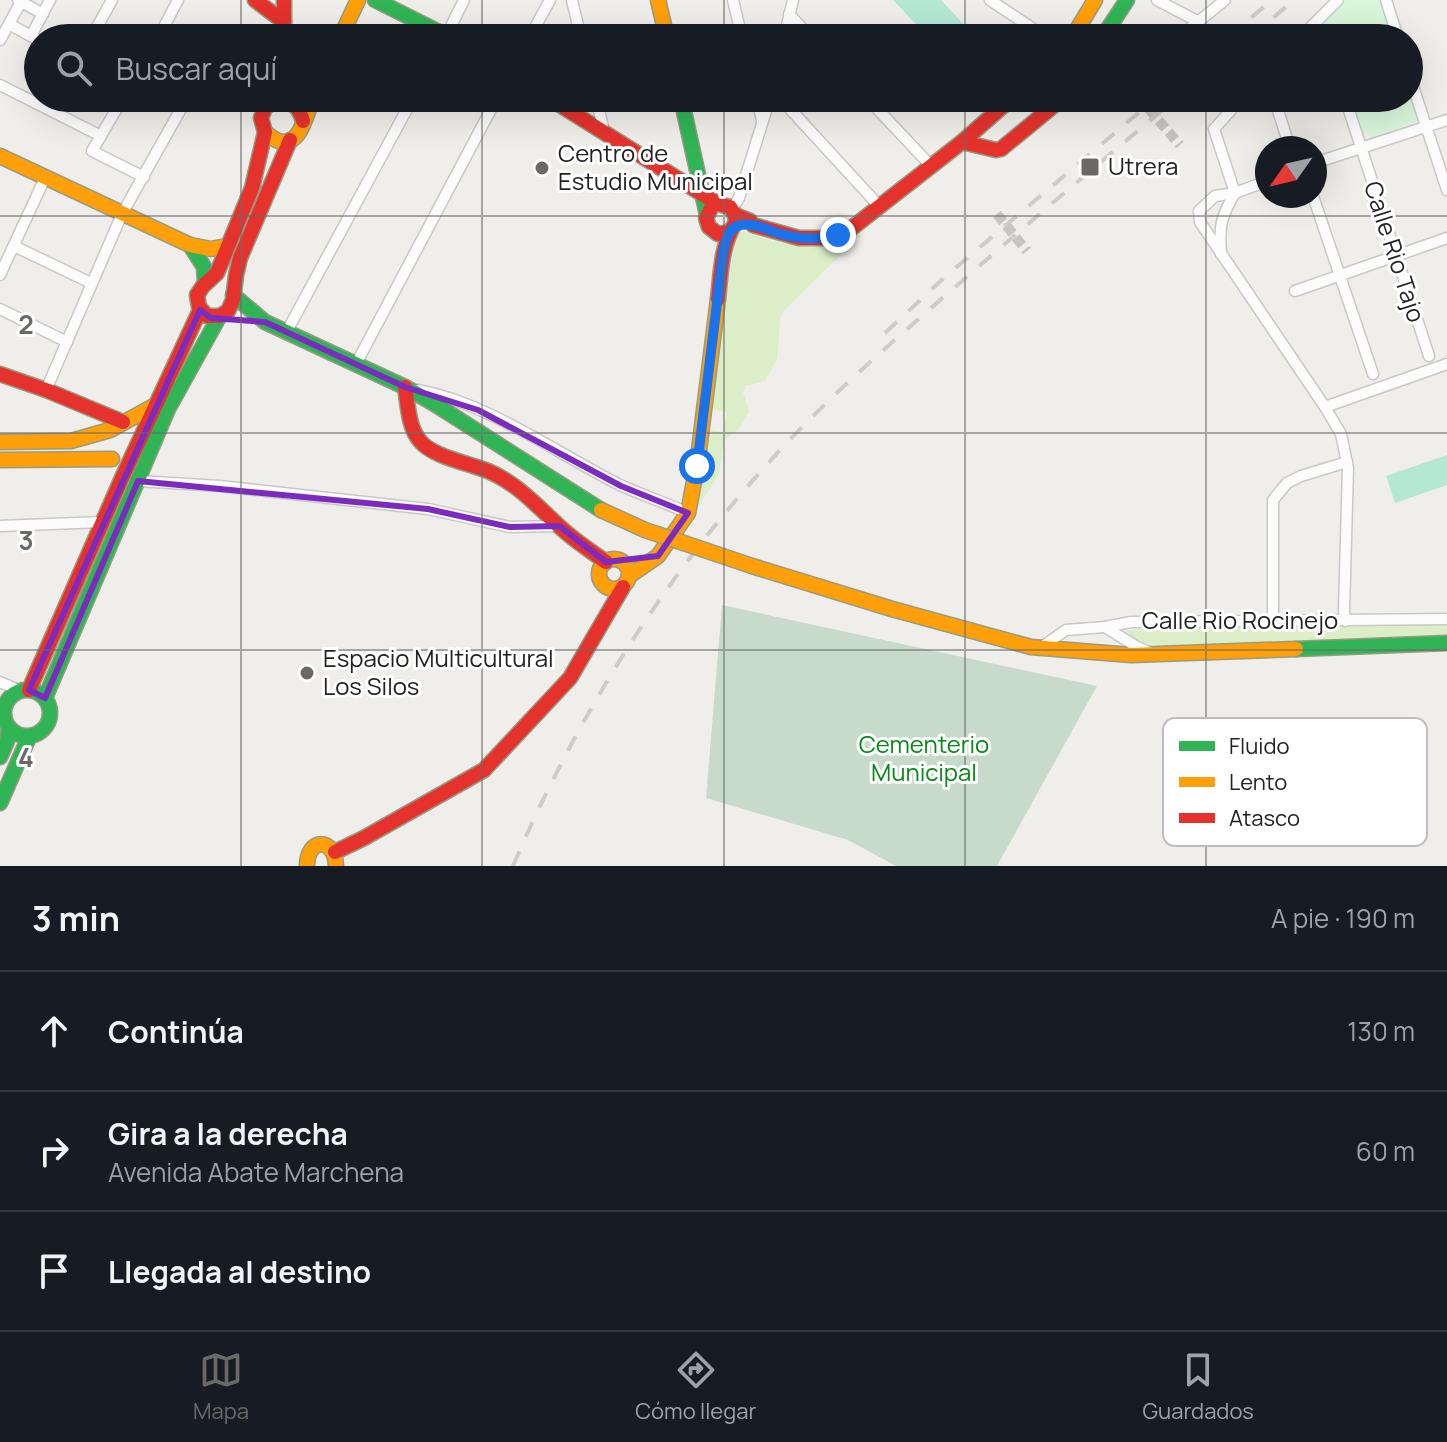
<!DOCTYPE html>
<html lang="es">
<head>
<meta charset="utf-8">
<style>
  body { margin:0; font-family:Manrope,sans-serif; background:#242831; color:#f1f3f6 }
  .compass { position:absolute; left:1255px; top:136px; width:72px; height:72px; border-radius:50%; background:#171b24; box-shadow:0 8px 32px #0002; rotate:236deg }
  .stop { position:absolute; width:24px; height:24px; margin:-18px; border:6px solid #1a73e8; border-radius:50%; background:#fff }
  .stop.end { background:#1a73e8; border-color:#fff; box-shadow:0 2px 8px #0008 }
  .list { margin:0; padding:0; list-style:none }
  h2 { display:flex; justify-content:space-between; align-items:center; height:104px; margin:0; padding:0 32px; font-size:34px }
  h2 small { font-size:26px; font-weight:400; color:#9ea1a6 }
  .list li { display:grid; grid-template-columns:52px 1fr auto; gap:24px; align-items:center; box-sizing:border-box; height:120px; padding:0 32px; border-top:2px solid #363941 }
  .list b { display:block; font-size:30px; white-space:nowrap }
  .list p { margin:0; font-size:26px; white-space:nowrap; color:#9ea1a6 }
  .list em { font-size:26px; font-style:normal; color:#9ea1a6 }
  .icon { flex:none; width:44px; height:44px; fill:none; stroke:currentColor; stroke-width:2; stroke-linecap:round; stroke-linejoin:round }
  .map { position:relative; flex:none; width:1447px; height:866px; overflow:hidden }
  .search { position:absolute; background:#171b24; box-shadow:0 8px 32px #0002; left:24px; right:24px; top:24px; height:88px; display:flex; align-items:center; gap:20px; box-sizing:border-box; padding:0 28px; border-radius:44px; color:#9ea1a6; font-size:30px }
  .sheet { height:464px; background:#171b24 }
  nav { display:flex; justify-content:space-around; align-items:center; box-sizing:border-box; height:112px; border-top:2px solid #363941; background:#171b24; font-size:22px; color:#9ea1a6 }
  nav a { display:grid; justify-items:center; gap:4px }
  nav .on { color:#6a6968 }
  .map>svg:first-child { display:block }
  .grass { fill:#dbeec8 }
  .cemetery { fill:#c8dbca }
  .park { fill:#d8f6da }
  .pitch { fill:#b4e8d5 }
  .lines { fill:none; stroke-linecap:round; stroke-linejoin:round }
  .street-tunnel { stroke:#c7c5c2; stroke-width:10; stroke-dasharray:10 5; stroke-linecap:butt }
  .street-casing { stroke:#c9c8c6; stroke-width:13 }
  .fast-casing { stroke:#989b80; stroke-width:17 }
  .slow-casing { stroke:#989b80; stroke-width:17 }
  .jam-casing { stroke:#989b80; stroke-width:17 }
  .street { stroke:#fdfcfc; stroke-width:10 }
  .fast { stroke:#30b455; stroke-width:14 }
  .slow { stroke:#ff9f0a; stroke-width:14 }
  .jam { stroke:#e5322d; stroke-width:14 }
  .rail { stroke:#cccccb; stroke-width:4; stroke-dasharray:16 16; stroke-linecap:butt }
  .slow-bridge-casing { stroke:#989b80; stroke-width:17; stroke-linecap:butt }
  .slow-bridge { stroke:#ff9f0a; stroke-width:14 }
  .route { stroke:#1a73e8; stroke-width:10 }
  .marked { fill:none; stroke:#7b2cbf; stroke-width:6; stroke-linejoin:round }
  .grid { fill:none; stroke:#6a6968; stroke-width:2; stroke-opacity:0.55 }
  .poi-dot { fill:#6a6968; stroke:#fff; stroke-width:3 }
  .labels { text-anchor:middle; stroke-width:6; stroke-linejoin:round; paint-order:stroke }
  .poi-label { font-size:24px; fill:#222; stroke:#fff; text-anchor:start }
  .street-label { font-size:24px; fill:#222; stroke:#fff }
  .park-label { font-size:24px; fill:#068917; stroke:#fff }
  .key { fill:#fff; stroke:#bdbdbd; stroke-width:2 }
  .key-label { font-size:22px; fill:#222 }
  .grid-label { font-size:26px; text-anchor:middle; font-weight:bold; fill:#6a6968; stroke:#fff; stroke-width:6; stroke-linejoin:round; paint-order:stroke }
</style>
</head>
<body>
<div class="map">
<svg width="1447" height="866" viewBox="0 0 1447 866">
  <rect width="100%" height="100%" fill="#f0eeea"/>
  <g class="grass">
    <path d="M866 230 781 314 777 359 765 381 746 386 743 392 749 412 739 429 724 440 719 474 695 512 708 430 723 432 727 412 711 409 736 231C750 232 760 238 773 241 806 249 838 251 866 230Z"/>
    <polygon points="1447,623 1447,638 1155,645 1137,641 1126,631 1154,627"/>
  </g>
  <polygon class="cemetery" points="722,605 1097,686 997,866 896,866 848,840 706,798"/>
  <g class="park">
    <polygon points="1347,0 1381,0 1394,38 1329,38 1324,23"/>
    <polygon points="1409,84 1420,120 1371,138 1368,133 1363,134 1351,98 1409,98"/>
  </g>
  <g class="pitch">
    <polygon points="893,0 941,0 967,28 957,38 929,38"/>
    <polygon points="1447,455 1447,485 1395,503 1386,476"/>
  </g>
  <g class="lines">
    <g class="street-tunnel">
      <polyline points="1139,98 1180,145"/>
      <polyline points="997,214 1027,251"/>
    </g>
    <g class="street-casing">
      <g id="street">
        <polyline points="18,0 43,14"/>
        <polyline points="572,0 581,38"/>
        <polyline points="733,0 742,38"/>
        <polyline points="990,0 1047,38"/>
        <polyline points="1157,0 1199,22"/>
        <polyline points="1386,0 1398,38"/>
        <polyline points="789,14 811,38"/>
        <polyline points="9,24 38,40"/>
        <polyline points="31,36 50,0"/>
        <polyline points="91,38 112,0"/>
        <polyline points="158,38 178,0"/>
        <polyline points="445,38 464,0"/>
        <polyline points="529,38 550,0"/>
        <polyline points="784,38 793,0"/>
        <polyline points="1178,38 1225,0"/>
        <polyline points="1300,38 1338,0"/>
        <polyline points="0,40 21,2"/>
        <polyline points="1409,74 1447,190"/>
        <polyline points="0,85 101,136"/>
        <polyline points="123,98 92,151 144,177"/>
        <polyline points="596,98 604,131"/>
        <polyline points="757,98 762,121"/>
        <polyline points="780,98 880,207"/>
        <polyline points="867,98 931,166"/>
        <polyline points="1274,98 1290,148"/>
        <polyline points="1345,98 1429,356"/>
        <polyline points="1315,163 1447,120"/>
        <polyline points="1267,181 1235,193 1215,196 1199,211 1200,222 1325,407 1341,434 1348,468 1344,610 1345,621"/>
        <polyline points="1313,196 1373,374"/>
        <polyline points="732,209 739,198 770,98"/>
        <polyline points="14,246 91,283"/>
        <path d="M1221 254C1219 227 1221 216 1235 193L1214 129 1242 98"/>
        <polyline points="0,275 45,178"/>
        <polyline points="1295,291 1447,238"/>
        <polyline points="0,309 67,342"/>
        <polyline points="286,333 413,98"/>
        <polyline points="356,364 497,98"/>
        <polyline points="46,390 122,214 187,98"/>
        <path d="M418 390C491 404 554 452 620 485 642 495 666 503 688 513"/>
        <polyline points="1325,407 1447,364"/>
        <polyline points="138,481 220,486 428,509 510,527 559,526"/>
        <polyline points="0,526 102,522"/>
        <polyline points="1273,621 1273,500 1287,483 1301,476 1347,462"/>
        <polyline points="1105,627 1137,647 1152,653"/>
        <polyline points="1040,648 1066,630 1105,627 1131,622 1447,619"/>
        <polyline points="0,682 21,691"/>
        <polyline points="0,720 6,722"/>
      </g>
    </g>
    <g class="fast-casing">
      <g id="fast">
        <polyline points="375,0 451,38"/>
        <polyline points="1102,38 1127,0"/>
        <polyline points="681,98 707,215"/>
        <polyline points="190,245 204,267 205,283"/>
        <polyline points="233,295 265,322 405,387 433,403 601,510"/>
        <polyline points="1296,649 1447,643"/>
        <circle cx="27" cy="713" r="23"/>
        <polyline points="45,698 168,409 219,317"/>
        <polyline points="0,757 7,741 9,728"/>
        <polyline points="0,803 29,737"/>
      </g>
    </g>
    <g class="slow-casing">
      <g id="slow">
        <polyline points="658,0 667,38"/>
        <polyline points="340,38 358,0"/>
        <polyline points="1072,38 1095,0"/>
        <path d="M265 132C297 161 304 120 313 98"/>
        <polyline points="0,156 190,245 211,249 227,246"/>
        <polyline points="0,442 71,441 110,430 154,406"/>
        <polyline points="0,460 112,459"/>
        <circle cx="614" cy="574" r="15"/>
        <polyline points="755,567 892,609 1031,647 1131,655 1296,649"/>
        <polyline points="629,576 658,556 688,513 697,466 718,299"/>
        <path d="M307 866C307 837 335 837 336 866"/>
      </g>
    </g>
    <g class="jam-casing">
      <g id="jam">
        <polyline points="255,0 284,22"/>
        <polyline points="281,38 284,22 284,0"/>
        <polyline points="269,98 261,118 265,132 252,188 217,273 203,286 197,295 199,307 207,316 220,316 228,311 233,300 236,275 240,258 290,140"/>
        <path d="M549 98 718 204 730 207 735 215 736 222C721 244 721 273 718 299"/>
        <path d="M267 106C284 96 298 102 303 121"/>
        <polyline points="962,142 996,150 1001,149 1063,98"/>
        <polyline points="711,208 706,218 709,227 718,234 729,232"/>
        <polyline points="735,215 750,221 753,225 799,238 824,238 848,231 962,142 1012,98"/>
        <polyline points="0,374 46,390 123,422"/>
        <path d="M405 387C408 404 408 427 420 441 433 457 468 463 488 471 517 483 538 507 561 528 575 541 591 551 606 562"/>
        <polyline points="29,690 122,478 200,310"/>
        <polyline points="335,852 364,838 484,770 570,678 623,587"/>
      </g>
    </g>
    <use href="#street" class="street"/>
    <use href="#fast" class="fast"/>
    <use href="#slow" class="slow"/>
    <use href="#jam" class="jam"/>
    <g class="rail">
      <polyline points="1227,38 1272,0"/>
      <polyline points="1249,38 1294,0"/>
      <polyline points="885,333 946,276 1156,98"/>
      <path d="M513 866C575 721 658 586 763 469 823 401 892 342 961 282 1032 220 1104 159 1177 98"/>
    </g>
    <g class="slow-bridge-casing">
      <polyline id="slow-bridge" points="601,510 645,530 755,567"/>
    </g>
    <use href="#slow-bridge" class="slow-bridge"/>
  </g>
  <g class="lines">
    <path class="route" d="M697 466 723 254C725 244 727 230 737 226 752 221 767 230 781 234 799 239 819 240 838 235"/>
  </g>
  <path class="marked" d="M200 310 211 318 265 322 405 387 478 410 621 486 688 513 658 556 606 562 559 526 510 527 428 509 138 481 45 698 29 690Z"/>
  <path class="grid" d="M241 0V38M482 0V38M724 0V38M965 0V38M1206 0V38M241 98V866M482 98V866M724 98V866M965 98V866M1206 98V866M0 216H1447M0 433H1447M0 650H1447"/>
  <g class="poi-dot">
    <rect x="1080" y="157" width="20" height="20" rx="4"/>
    <circle cx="542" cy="168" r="8"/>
    <circle cx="307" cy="673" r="8"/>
  </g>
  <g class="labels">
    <g class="poi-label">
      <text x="558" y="162">Centro de<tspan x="558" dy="28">Estudio Municipal</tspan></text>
      <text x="1108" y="175">Utrera</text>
      <text x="323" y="667">Espacio Multicultural<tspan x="323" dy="28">Los Silos</tspan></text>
    </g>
    <g class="street-label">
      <text transform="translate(1394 252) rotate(72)" y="8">Calle Rio Tajo</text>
      <text x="1240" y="629">Calle Rio Rocinejo</text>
    </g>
    <g class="park-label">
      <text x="924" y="753">Cementerio<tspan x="924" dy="28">Municipal</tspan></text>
    </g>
  </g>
  <rect x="1163" y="718" width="264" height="128" rx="12" class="key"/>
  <rect x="1179" y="741" width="36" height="10" fill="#30b455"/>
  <rect x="1179" y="777" width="36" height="10" fill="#ff9f0a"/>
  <rect x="1179" y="813" width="36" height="10" fill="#e5322d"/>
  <g class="key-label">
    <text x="1229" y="754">Fluido</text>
    <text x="1229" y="790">Lento</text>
    <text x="1229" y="826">Atasco</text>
  </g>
  <g class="grid-label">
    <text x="26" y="334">2</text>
    <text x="26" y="550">3</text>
    <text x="26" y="767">4</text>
  </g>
</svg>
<svg class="compass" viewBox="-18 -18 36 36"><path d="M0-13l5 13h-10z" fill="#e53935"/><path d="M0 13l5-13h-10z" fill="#9ea1a6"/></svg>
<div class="stop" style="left:697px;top:466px"></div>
<div class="stop end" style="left:838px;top:235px"></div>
<div class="search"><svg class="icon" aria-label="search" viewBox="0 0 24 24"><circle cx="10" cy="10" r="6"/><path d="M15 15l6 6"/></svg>Buscar aquí</div>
</div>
<section class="sheet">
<h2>3 min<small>A pie · 190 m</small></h2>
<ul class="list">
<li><svg class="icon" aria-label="ahead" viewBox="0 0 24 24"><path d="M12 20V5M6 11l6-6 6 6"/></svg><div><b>Continúa</b></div><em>130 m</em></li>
<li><svg class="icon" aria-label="right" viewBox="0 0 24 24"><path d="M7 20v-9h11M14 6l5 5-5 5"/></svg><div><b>Gira a la derecha</b><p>Avenida Abate Marchena</p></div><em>60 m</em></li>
<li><svg class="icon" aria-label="arrive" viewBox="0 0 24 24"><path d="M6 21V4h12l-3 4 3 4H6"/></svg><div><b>Llegada al destino</b></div></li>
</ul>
</section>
<nav>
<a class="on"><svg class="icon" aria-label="map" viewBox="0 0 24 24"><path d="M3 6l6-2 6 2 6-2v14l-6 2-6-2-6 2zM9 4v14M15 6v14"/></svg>Mapa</a>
<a><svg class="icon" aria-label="directions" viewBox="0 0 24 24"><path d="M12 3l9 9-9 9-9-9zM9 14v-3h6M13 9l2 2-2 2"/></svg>Cómo llegar</a>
<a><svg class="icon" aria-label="saved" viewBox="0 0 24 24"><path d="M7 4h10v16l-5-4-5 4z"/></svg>Guardados</a>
</nav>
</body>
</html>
